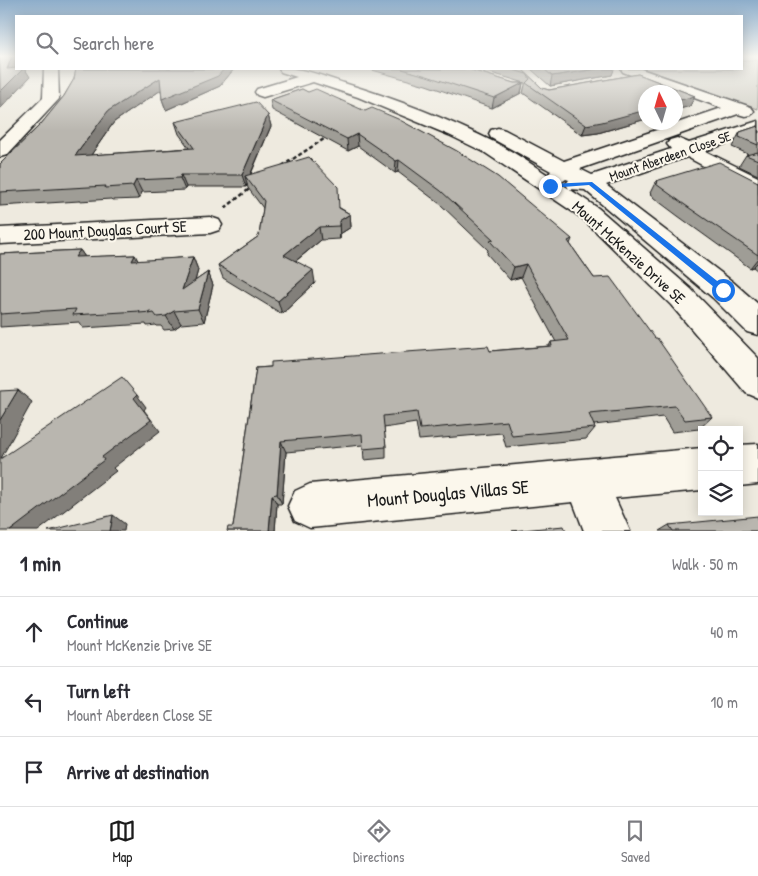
<!DOCTYPE html>
<html lang="en">
<head>
<meta charset="utf-8">
<style>
  body { margin:0; font-family:"Patrick Hand",sans-serif; background:#f7f7f7; color:#2b2b33 }
  .controls { position:absolute; right:15px; bottom:15px; display:grid; overflow:hidden; border-radius:0px; box-shadow:0 2px 12px #0003 }
  .controls button { width:45px; height:45px; display:grid; place-items:center; padding:0; border:0; border-bottom:1px solid #e1e1e2; background:#fff; color:#2b2b33; font:25px sans-serif }
  .compass { position:absolute; left:638px; top:85px; width:45px; height:45px; border-radius:50%; background:#fff; box-shadow:0 2px 12px #0003; rotate:355deg }
  .stop { position:absolute; width:15px; height:15px; margin:-11px; border:4px solid #1a73e8; border-radius:50%; background:#fff }
  .stop.end { background:#1a73e8; border-color:#fff; box-shadow:0 1px 5px #0008 }
  .list { margin:0; padding:0; list-style:none }
  h2 { display:flex; justify-content:space-between; align-items:center; height:65px; margin:0; padding:0 20px; font-size:21px }
  h2 small { font-size:16px; font-weight:400; color:#7c7c81 }
  .list li { display:grid; grid-template-columns:32px 1fr auto; gap:15px; align-items:center; box-sizing:border-box; height:70px; padding:0 20px; border-top:1px solid #e1e1e2 }
  .list b { display:block; font-size:19px; white-space:nowrap }
  .list p { margin:0; font-size:16px; white-space:nowrap; color:#7c7c81 }
  .list em { font-size:16px; font-style:normal; color:#7c7c81 }
  .icon { flex:none; width:28px; height:28px; fill:none; stroke:currentColor; stroke-width:2; stroke-linecap:round; stroke-linejoin:round }
  .map { position:relative; flex:none; width:758px; height:531px; overflow:hidden }
  .search { position:absolute; background:#fff; box-shadow:0 2px 12px #0003; left:15px; right:15px; top:15px; height:55px; display:flex; align-items:center; gap:12px; box-sizing:border-box; padding:0 18px; border-radius:0px; color:#7c7c81; font-size:19px }
  .sheet { height:275px; background:#fff }
  nav { display:flex; justify-content:space-around; align-items:center; box-sizing:border-box; height:70px; border-top:1px solid #e1e1e2; background:#fff; font-size:14px; color:#7c7c81 }
  nav a { display:grid; justify-items:center; gap:2px }
  nav .on { color:#1c1c1c }
  .map>svg:first-child { display:block }
  .green { fill:#ceccc2; stroke:#75746f }
  .lines { fill:none; stroke-linecap:round; stroke-linejoin:round }
  .minor-casing { stroke:#1c1c1c; stroke-width:3 }
  .path { stroke:#1c1c1c; stroke-width:2.5; stroke-dasharray:4 2.5; stroke-linecap:butt }
  .minor { fill:#fbf7ec; fill-rule:evenodd }
  .wall { fill:#9f9d96; stroke:#1c1c1c }
  .shaded-wall { fill:#827f7a; stroke:#1c1c1c }
  .building { fill:#b9b6af; stroke:#1c1c1c }
  .route { fill:#1a73e8 }
  .labels { text-anchor:middle; stroke-width:4; stroke-linejoin:round; paint-order:stroke }
  .far-street-label { font-size:14px; fill:#1c1c1c; stroke:#fbf7ec }
  .street-label { font-size:16px; fill:#1c1c1c; stroke:#fbf7ec }
  .near-street-label { font-size:19px; fill:#1c1c1c; stroke:#fbf7ec }
</style>
</head>
<body>
<div class="map">
<svg width="758" height="531" viewBox="0 0 758 531">
  <rect width="100%" height="100%" fill="#eeeadf"/>
  <filter id="ink" filterUnits="userSpaceOnUse"><feTurbulence type="fractalNoise" baseFrequency=".02" numOctaves="2"/><feDisplacementMap in="SourceGraphic" scale="10" xChannelSelector="R" yChannelSelector="G"/><feConvolveMatrix kernelMatrix="1 2 1 2 8 2 1 2 1" color-interpolation-filters="sRGB"/></filter>
  <g filter="url(#ink)">
    <polygon class="green" points="742,60 758,60 758,109 645,69 742,69"/>
    <g class="lines">
      <g class="minor-casing">
        <g id="minor">
          <polygon points="44,69 58,69 59,99 7,155 0,157 0,140 43,98"/>
          <path d="M279 69C303 67 322 76 344 83 396 99 448 119 496 143 514 152 531 164 548 175L551 171 491 138 489 134 491 130 498 128 505 130 564 161 722 108 623 72 621 69H641L751 107 754 111 751 115 745 116 738 114 580 169 592 175 671 149 667 144 670 140 677 138 689 143 758 121V132L705 151 758 177V193L750 191 687 157 606 185 733 282 758 304V335L747 332 713 298 585 190 569 189 566 184 569 180 566 179 560 183 598 208 691 289 758 358V398L746 393 671 305 582 218 484 152 449 135 358 97 313 82 263 97 257 95 255 92 257 89 297 77 281 72Z"/>
          <polygon points="210,217 219,220 222,225 219,230 210,233 0,244 0,228"/>
          <polygon points="758,444 758,484 739,486 739,445"/>
          <polygon points="702,448 702,490 615,498 630,531 584,531 573,502 310,528 295,521 288,506 295,491 310,484"/>
        </g>
      </g>
      <g class="path">
        <polyline points="282,166 327,137"/>
        <polyline points="225,208 252,187"/>
      </g>
      <use href="#minor" class="minor"/>
    </g>
    <g class="wall">
      <polygon points="76,69 234,69 220,86 166,110 162,99 161,90 114,122 91,155 189,148 179,134 175,122 268,115 271,126 251,174 340,208 350,214 351,227 340,234 340,239 321,240 296,261 315,283 282,314 223,278 218,265 259,236 263,208 248,188 247,184 246,187 186,187 185,190 142,192 139,199 112,200 111,199 0,206 0,164 41,124 64,96 74,79"/>
      <polygon points="372,69 468,69 514,83 523,83 521,93 492,108 426,85 372,70"/>
      <polygon points="478,69 522,69 542,88 549,90 638,74 695,96 690,106 676,110 676,92 646,92 646,119 598,133 582,135 523,93 525,85 525,83"/>
      <polygon points="531,69 614,69 612,75 550,86"/>
      <polygon points="302,89 572,239 570,244 594,278 712,417 699,429 672,432 663,417 594,425 595,428 586,439 506,447 502,433 419,440 416,423 384,428 386,447 386,458 364,460 363,445 286,452 282,504 277,504 275,531 227,531 233,527 256,368 490,351 549,346 551,342 556,342 521,277 510,280 487,254 488,250 440,204 398,172 395,173 358,146 348,151 272,110 270,100"/>
      <polygon points="758,126 758,175 739,166 746,155 748,154 732,147 740,132"/>
      <polygon points="656,181 758,182 758,271 753,267 750,268 678,216 650,195 651,194 650,193"/>
      <polygon points="80,250 85,257 135,255 138,261 193,257 198,270 195,281 208,272 213,285 204,322 181,324 174,329 164,330 161,326 157,326 156,325 147,326 146,324 83,328 79,322 0,327 0,254"/>
      <polygon points="669,525 758,531 659,531"/>
    </g>
    <g class="shaded-wall">
      <polygon points="12,56 16,56 16,69 25,69 30,77 0,109 0,92"/>
      <polygon points="224,69 234,69 220,86 166,110 162,99"/>
      <polygon points="597,69 614,69 612,75 550,86 552,76"/>
      <polygon points="160,78 164,88 114,122 82,168 75,156 108,111"/>
      <polygon points="523,83 521,93 492,108 494,98"/>
      <polygon points="695,96 690,106 676,110 676,101"/>
      <polygon points="646,110 646,119 598,133 582,135 586,125"/>
      <polygon points="268,115 271,126 248,180 245,176 247,184 246,187 242,175"/>
      <polygon points="357,134 358,146 348,151 347,139"/>
      <polygon points="399,160 398,172 395,173 396,161"/>
      <polygon points="181,175 186,187 185,190 180,178"/>
      <polygon points="136,180 142,192 139,199 133,186"/>
      <polygon points="350,214 351,227 340,234 340,239 339,221"/>
      <polygon points="319,227 321,240 287,268 284,255"/>
      <polygon points="80,250 89,263 75,257"/>
      <polygon points="135,255 142,268 132,261"/>
      <polygon points="193,257 198,270 189,303 182,290"/>
      <polygon points="758,258 758,262 753,267 750,268"/>
      <polygon points="526,264 521,277 510,280 514,267"/>
      <polygon points="313,270 315,283 282,314 278,301"/>
      <polygon points="208,272 213,285 204,322 198,309"/>
      <polygon points="174,311 181,324 174,329 166,316"/>
      <polygon points="18,390 32,402 0,460 0,420"/>
      <polygon points="137,395 146,407 144,410 160,431 113,468 116,471 38,531 10,531 102,457 134,398"/>
      <polygon points="281,441 286,452 282,504 277,494"/>
      <polygon points="272,495 277,504 275,531 269,531"/>
      <polygon points="113,515 125,524 124,531 110,531"/>
    </g>
    <g class="building">
      <polygon points="0,56 12,56 7,69 16,68 23,69 0,92"/>
      <polygon points="76,69 224,69 218,76 162,99 160,78 108,111 75,156 194,148 175,122 256,102 268,115 242,175 181,175 180,178 136,180 133,186 105,188 106,186 0,192 0,164 41,124 64,96 74,79"/>
      <polygon points="402,69 468,69 514,83 523,83 494,98 427,76"/>
      <polygon points="510,69 522,69 542,88 549,90 638,74 695,96 676,101 676,92 646,92 646,110 602,122 586,125 526,83 530,79 527,74"/>
      <polygon points="544,69 597,69 552,76"/>
      <polygon points="302,89 308,92 316,89 365,111 372,108 398,119 457,151 498,177 572,239 568,241 594,278 610,277 655,338 657,338 712,417 685,420 675,406 589,414 595,428 512,436 507,421 420,429 417,412 383,416 386,447 363,449 362,434 281,441 277,494 272,495 269,531 227,531 228,527 233,527 256,368 271,367 271,362 488,346 490,351 552,346 551,342 569,340 526,264 514,267 490,241 494,240 441,191 399,160 396,161 357,134 347,139 270,100"/>
      <polygon points="758,126 758,145 739,137 740,132"/>
      <polygon points="758,152 758,160 746,155"/>
      <polygon points="309,157 338,187 339,208 350,214 339,221 339,226 319,227 284,255 313,270 278,301 218,265 259,236 264,201 245,176"/>
      <polygon points="719,162 758,182 758,255 685,205 656,184 658,183 656,181"/>
      <polygon points="80,250 75,257 135,255 132,261 193,257 182,290 208,272 198,309 174,311 166,316 157,317 154,313 149,314 151,312 139,313 140,311 73,315 76,309 0,314 0,254"/>
      <polygon points="122,377 137,395 134,398 151,420 102,457 104,460 10,531 0,531 0,459"/>
      <polygon points="18,390 0,420 0,391"/>
      <polygon points="113,515 110,531 48,531"/>
      <polygon points="758,516 758,531 673,531 669,525"/>
      <polygon points="564,526 566,531 512,531"/>
    </g>
  </g>
  <linearGradient id="sky" x2="0" y2="1"><stop stop-color="#8dadca"/><stop offset="0.43" stop-color="#f7f6f1"/><stop offset="1" stop-color="#f7f6f1" stop-opacity="0"/></linearGradient>
  <rect width="758" height="131" fill="url(#sky)"/>
  <polygon class="route" points="592,182 726,288 726,292 720,292 589,185 550,188 547,186 550,184"/>
  <g class="labels">
    <g class="far-street-label">
      <text transform="translate(670 156) rotate(-19)" y="5">Mount Aberdeen Close SE</text>
    </g>
    <g class="street-label">
      <text transform="translate(105 230) rotate(-3)" y="6">200 Mount Douglas Court SE</text>
      <text transform="translate(629 252) rotate(42)" y="6">Mount McKenzie Drive SE</text>
    </g>
    <g class="near-street-label">
      <text transform="translate(448 493) rotate(-5)" y="7">Mount Douglas Villas SE</text>
    </g>
  </g>
</svg>
<div class="controls">
<button><svg class="icon" aria-label="locate" viewBox="0 0 24 24"><circle cx="12" cy="12" r="6"/><path d="M12 2v4M12 18v4M2 12h4M18 12h4"/></svg></button>
<button><svg class="icon" aria-label="layers" viewBox="0 0 24 24"><path d="M12 4l9 5-9 5-9-5zM3 14l9 5 9-5"/></svg></button>
</div>
<svg class="compass" viewBox="-18 -18 36 36"><path d="M0-13l5 13h-10z" fill="#e53935"/><path d="M0 13l5-13h-10z" fill="#7c7c81"/></svg>
<div class="stop" style="left:723px;top:290px"></div>
<div class="stop end" style="left:550px;top:186px"></div>
<div class="search"><svg class="icon" aria-label="search" viewBox="0 0 24 24"><circle cx="10" cy="10" r="6"/><path d="M15 15l6 6"/></svg>Search here</div>
</div>
<section class="sheet">
<h2>1 min<small>Walk · 50 m</small></h2>
<ul class="list">
<li><svg class="icon" aria-label="ahead" viewBox="0 0 24 24"><path d="M12 20V5M6 11l6-6 6 6"/></svg><div><b>Continue</b><p>Mount McKenzie Drive SE</p></div><em>40 m</em></li>
<li><svg class="icon" aria-label="left" viewBox="0 0 24 24"><path d="M17 20v-9H6M10 6l-5 5 5 5"/></svg><div><b>Turn left</b><p>Mount Aberdeen Close SE</p></div><em>10 m</em></li>
<li><svg class="icon" aria-label="arrive" viewBox="0 0 24 24"><path d="M6 21V4h12l-3 4 3 4H6"/></svg><div><b>Arrive at destination</b></div></li>
</ul>
</section>
<nav>
<a class="on"><svg class="icon" aria-label="map" viewBox="0 0 24 24"><path d="M3 6l6-2 6 2 6-2v14l-6 2-6-2-6 2zM9 4v14M15 6v14"/></svg>Map</a>
<a><svg class="icon" aria-label="directions" viewBox="0 0 24 24"><path d="M12 3l9 9-9 9-9-9zM9 14v-3h6M13 9l2 2-2 2"/></svg>Directions</a>
<a><svg class="icon" aria-label="saved" viewBox="0 0 24 24"><path d="M7 4h10v16l-5-4-5 4z"/></svg>Saved</a>
</nav>
</body>
</html>
